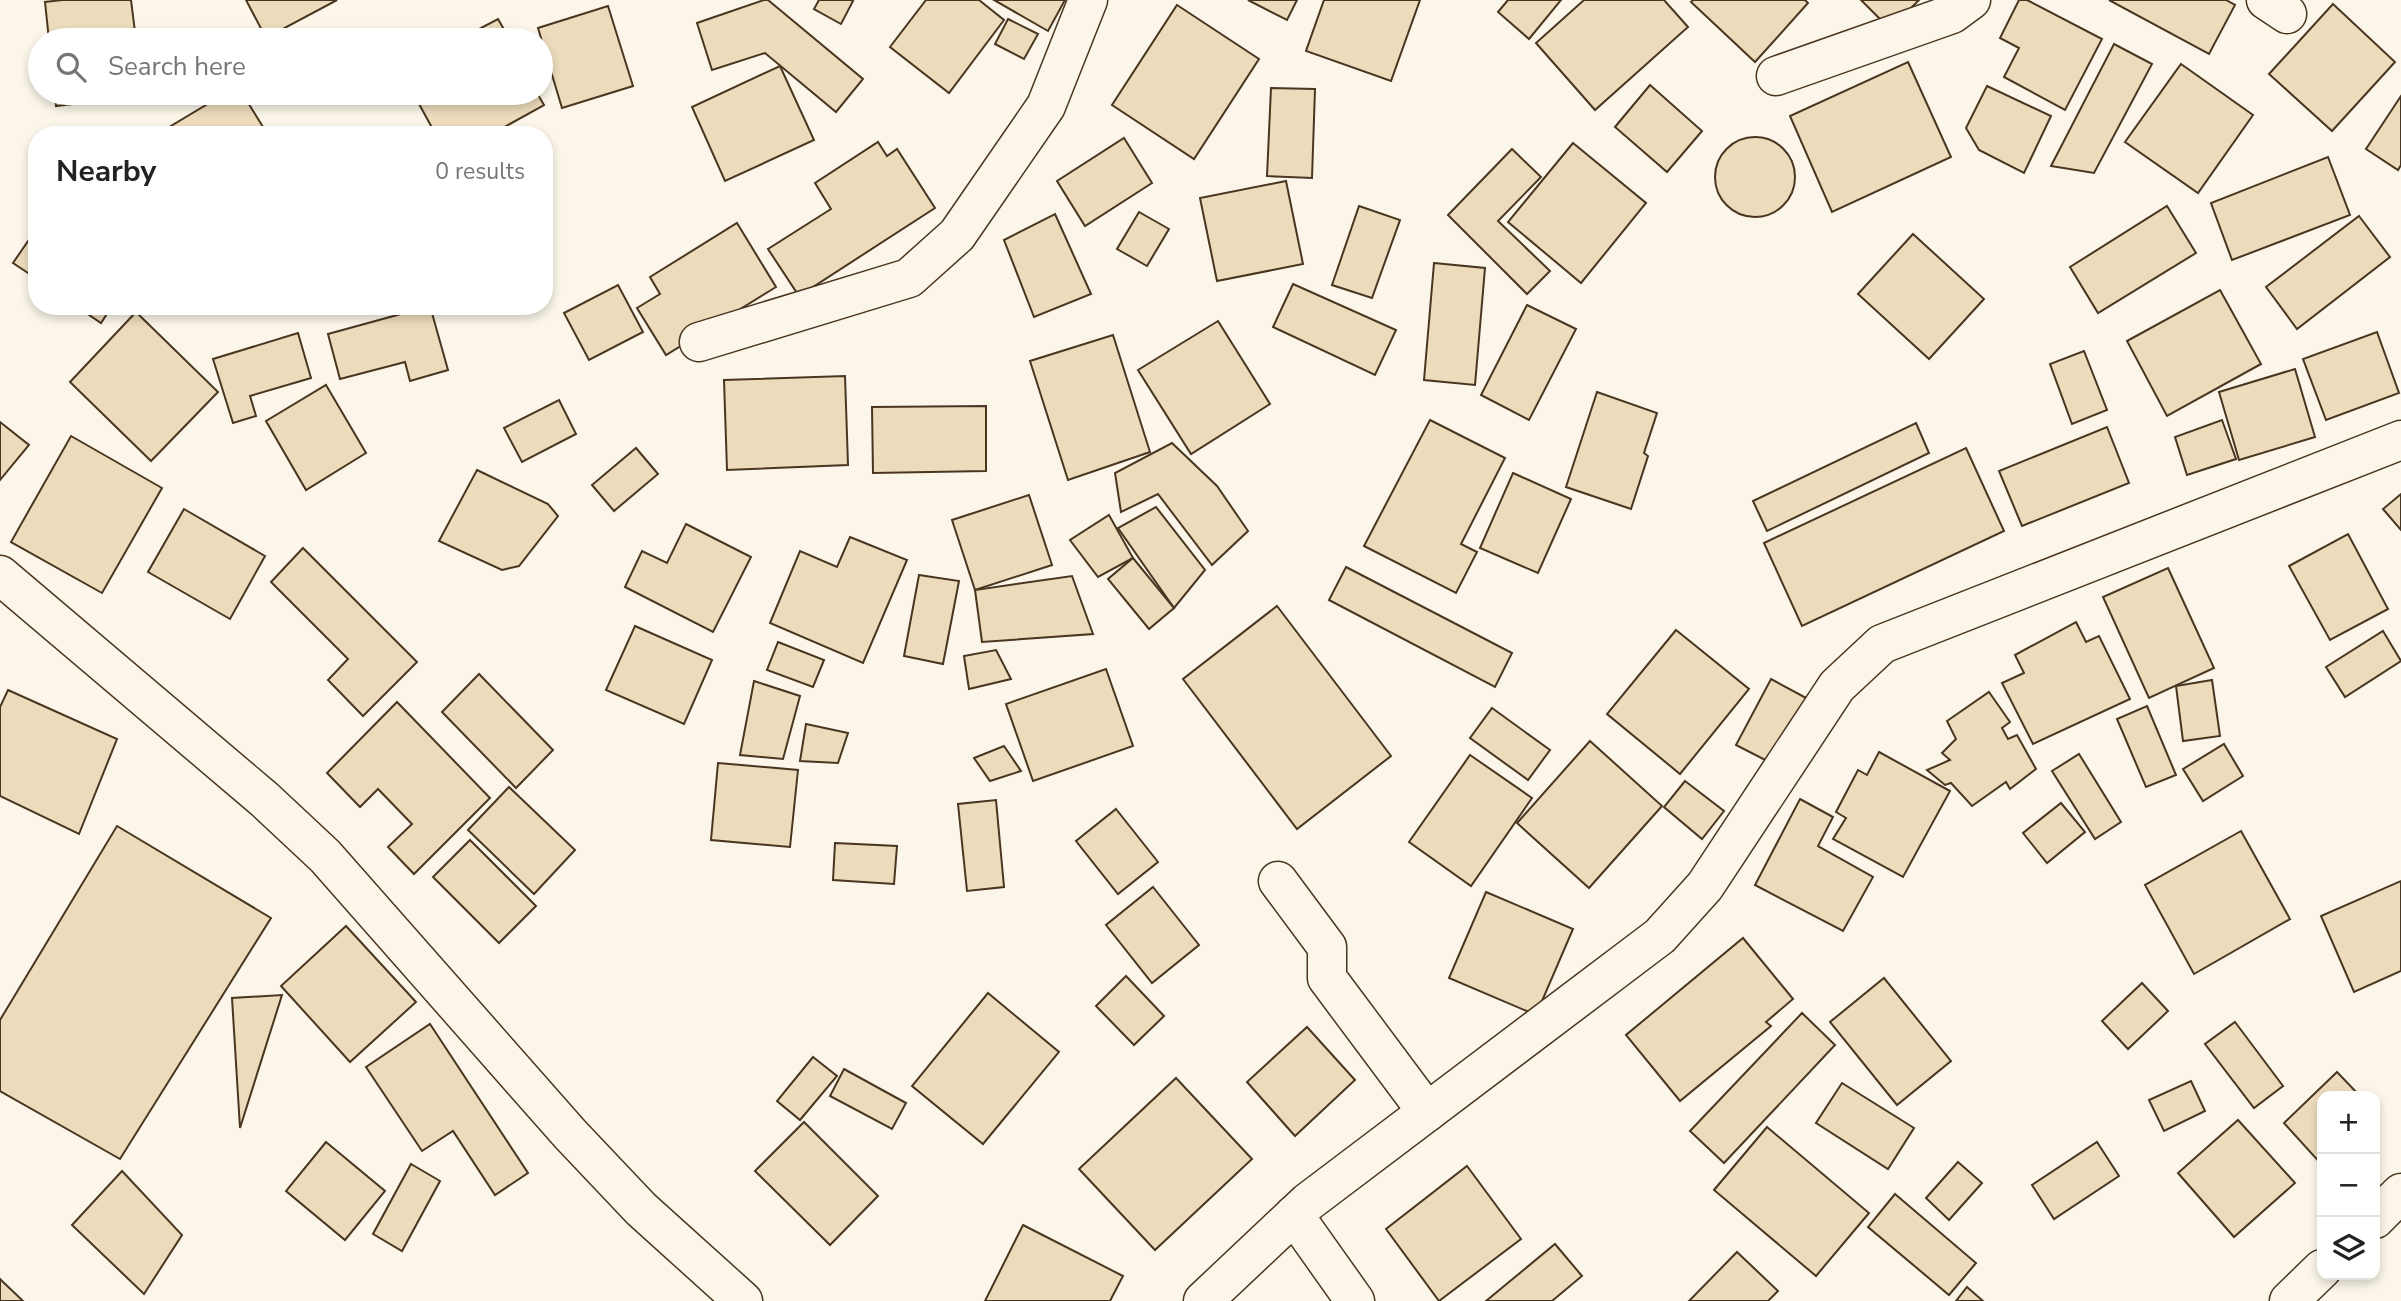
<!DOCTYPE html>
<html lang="en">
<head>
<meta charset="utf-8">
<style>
  body { margin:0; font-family:"Nunito Sans",sans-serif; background:#f6f6f6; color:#222 }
  .controls { position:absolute; right:21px; bottom:21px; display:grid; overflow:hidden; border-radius:14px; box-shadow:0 4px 10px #0003 }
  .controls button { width:63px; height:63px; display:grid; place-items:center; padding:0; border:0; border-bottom:2px solid #e0e0e0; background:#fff; color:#222; font:35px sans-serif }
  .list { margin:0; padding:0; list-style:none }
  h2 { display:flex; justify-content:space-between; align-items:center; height:91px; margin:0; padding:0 28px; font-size:30px }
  h2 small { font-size:23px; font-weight:400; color:#767676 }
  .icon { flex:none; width:38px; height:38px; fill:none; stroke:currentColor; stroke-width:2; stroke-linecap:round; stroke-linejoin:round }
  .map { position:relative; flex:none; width:2401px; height:1301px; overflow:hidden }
  .search { position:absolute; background:#fff; box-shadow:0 4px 10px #0003; left:28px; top:28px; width:525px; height:77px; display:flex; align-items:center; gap:18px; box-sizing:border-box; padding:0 24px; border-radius:38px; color:#767676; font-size:26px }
  .panel { position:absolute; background:#fff; box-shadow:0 4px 10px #0003; left:28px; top:126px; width:525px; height:189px; border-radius:28px }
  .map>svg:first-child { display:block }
  .building { fill:#ecdcbc; stroke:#4a3520; stroke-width:2 }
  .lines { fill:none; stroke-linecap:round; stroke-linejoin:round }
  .minor-casing { stroke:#4a3520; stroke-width:41 }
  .minor { stroke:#fbf6e9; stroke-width:38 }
</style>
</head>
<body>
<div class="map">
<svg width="2401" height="1301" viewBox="0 0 2401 1301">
  <rect width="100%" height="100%" fill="#fbf6e9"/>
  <g class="building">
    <polygon points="62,0 131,0 136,40 49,40 45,2"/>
    <polygon points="246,0 337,0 266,38"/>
    <polygon points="764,0 768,0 863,79 836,112 765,53 712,70 697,23"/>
    <polygon points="819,0 851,0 853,1 841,24 814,9"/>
    <polygon points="926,0 979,0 1004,20 949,93 890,47"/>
    <polygon points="994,0 1065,0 1048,31"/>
    <polygon points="1248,0 1297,0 1287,20"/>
    <polygon points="1324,0 1420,0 1391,81 1306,51"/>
    <polygon points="1508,0 1561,0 1529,39 1498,12"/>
    <polygon points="1584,0 1664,0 1688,27 1595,110 1536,43"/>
    <polygon points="1693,0 1805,0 1808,3 1755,62 1691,2"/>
    <polygon points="1861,0 1919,0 1890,29"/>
    <polygon points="2019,0 2027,0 2102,39 2065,110 2004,77 2019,48 2000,38"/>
    <polygon points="2109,0 2226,0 2235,5 2209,54"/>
    <polygon points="2333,4 2395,62 2332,131 2269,74"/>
    <polygon points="1177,5 1259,59 1194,159 1112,105"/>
    <polygon points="608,6 633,86 562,108 538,28"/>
    <polygon points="498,19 510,40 458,40"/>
    <polygon points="1008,19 1038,34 1024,59 995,44"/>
    <polygon points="2114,44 2152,64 2094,173 2051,166"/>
    <polygon points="1908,62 1951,157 1832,212 1790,116"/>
    <polygon points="2181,64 2253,115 2198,193 2125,142"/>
    <polygon points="780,66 814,140 725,181 692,107"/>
    <polygon points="1650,85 1702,131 1667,172 1615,127"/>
    <polygon points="1987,86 2051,116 2024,173 1979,150 1966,128"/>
    <polygon points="1271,88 1315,89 1312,178 1267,176"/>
    <polygon points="55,93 142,93 142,95 56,106"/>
    <polygon points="226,93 242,93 268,135 156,135"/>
    <polygon points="413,93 537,93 544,105 490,135 436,135"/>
    <polygon points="2401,96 2401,165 2398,170 2366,149"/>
    <circle cx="1755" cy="177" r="40"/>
    <polygon points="1124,138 1152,183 1085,226 1057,181"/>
    <polygon points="878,142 887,156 897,149 935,208 799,296 768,249 831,209 815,183"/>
    <polygon points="1573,143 1646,203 1581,283 1508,222"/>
    <polygon points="1512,149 1541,177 1498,221 1550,271 1527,294 1448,215"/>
    <polygon points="2328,157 2350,215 2232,260 2211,203"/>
    <polygon points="1286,181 1303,264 1217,281 1200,198"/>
    <polygon points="1359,206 1400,220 1372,298 1332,285"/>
    <polygon points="2167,206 2196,253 2098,313 2070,267"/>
    <polygon points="1139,212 1169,229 1147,266 1117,249"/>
    <polygon points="1055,214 1091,294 1034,317 1004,240"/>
    <polygon points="2359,216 2390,257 2297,329 2266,287"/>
    <polygon points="737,223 776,287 666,355 637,308 660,294 650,277"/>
    <polygon points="37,228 37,279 13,263"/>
    <polygon points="1913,234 1984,299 1929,359 1858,294"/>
    <polygon points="1434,263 1485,268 1475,385 1424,380"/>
    <polygon points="1293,284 1396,330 1375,375 1273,327"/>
    <polygon points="618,285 643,332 589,360 564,313"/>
    <polygon points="2220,290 2261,364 2167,416 2127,341"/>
    <polygon points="1527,305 1576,329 1529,420 1481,395"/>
    <polygon points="76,306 112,306 101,323"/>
    <polygon points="430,306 448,370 410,381 405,362 340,379 328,334"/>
    <polygon points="136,312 218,392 151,461 70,382"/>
    <polygon points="1218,321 1270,404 1191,454 1138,370"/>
    <polygon points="2377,332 2399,393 2326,420 2303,359"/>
    <polygon points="298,333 311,378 250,396 256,416 233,423 213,359"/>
    <polygon points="1113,335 1150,452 1068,480 1030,361"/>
    <polygon points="2084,351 2107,410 2072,424 2050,364"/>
    <polygon points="2295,369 2315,437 2239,460 2219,392"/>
    <polygon points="845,376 848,465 727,470 724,380"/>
    <polygon points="326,385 366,453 306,490 266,421"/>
    <polygon points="1597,392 1657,413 1644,453 1648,456 1631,509 1566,487"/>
    <polygon points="559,400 576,434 522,462 504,428"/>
    <polygon points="986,406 986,471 873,473 872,407"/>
    <polygon points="1430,420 1505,458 1461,544 1477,552 1456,593 1364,546"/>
    <polygon points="2222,420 2236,459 2187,475 2175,437"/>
    <polygon points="0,422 29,445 0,480"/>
    <polygon points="1916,423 1929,453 1767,531 1753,501"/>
    <polygon points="2107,427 2129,483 2022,526 1999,471"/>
    <polygon points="71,436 162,488 102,593 11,542"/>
    <polygon points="1172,443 1217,486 1248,531 1212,565 1158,494 1121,512 1115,473"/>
    <polygon points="636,448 658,474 614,511 592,485"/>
    <polygon points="1966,448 2004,531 1802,626 1764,543"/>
    <polygon points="477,470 548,504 558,516 519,566 502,570 439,541"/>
    <polygon points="1513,473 1571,499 1538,573 1480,548"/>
    <polygon points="2401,494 2401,530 2383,509"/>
    <polygon points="1029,495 1052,565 975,590 952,520"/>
    <polygon points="1156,507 1205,570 1174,608 1118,528"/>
    <polygon points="184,509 265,556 230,619 148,572"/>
    <polygon points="1109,515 1133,558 1098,577 1070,540"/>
    <polygon points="686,524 751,557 713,632 625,587 642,551 667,563"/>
    <polygon points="2348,534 2388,609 2330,640 2289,566"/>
    <polygon points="850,537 907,560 863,663 770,623 800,551 837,567"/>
    <polygon points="303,548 417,662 363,716 328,680 348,659 271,582"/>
    <polygon points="1133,558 1174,608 1149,629 1108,579"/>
    <polygon points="1346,567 1512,653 1495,687 1329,600"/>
    <polygon points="2168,568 2214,668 2149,698 2103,597"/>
    <polygon points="919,575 959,581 943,664 904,656"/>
    <polygon points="1072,576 1093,634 982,642 975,590"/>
    <polygon points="1277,606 1391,756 1297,829 1183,679"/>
    <polygon points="2076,622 2086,642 2099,636 2130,699 2033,744 2002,683 2024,673 2015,655"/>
    <polygon points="635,626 712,660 684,724 606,690"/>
    <polygon points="1676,630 1749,689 1680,774 1607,714"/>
    <polygon points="2383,631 2401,661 2345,697 2326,667"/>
    <polygon points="778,642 824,660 813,687 767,670"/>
    <polygon points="996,650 1011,679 969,689 964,656"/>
    <polygon points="1106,669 1133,746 1033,781 1006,704"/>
    <polygon points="479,674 553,750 516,788 442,712"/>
    <polygon points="1771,679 1808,699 1773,764 1736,745"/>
    <polygon points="2212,680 2220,736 2183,741 2176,686"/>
    <polygon points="754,681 800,696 783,759 740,755"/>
    <polygon points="8,690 117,739 79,834 0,796 0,707"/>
    <polygon points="1989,692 2010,722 2002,728 2008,739 2017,735 2036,769 2010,789 2006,782 1972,806 1951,783 1945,785 1927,770 1950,760 1942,753 1956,739 1947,721"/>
    <polygon points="397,702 490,798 414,874 388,847 412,824 378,789 360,807 327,773"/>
    <polygon points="2147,706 2176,775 2146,787 2117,719"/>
    <polygon points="1492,708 1550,750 1528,780 1470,738"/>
    <polygon points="806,724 848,733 838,763 800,761"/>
    <polygon points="1590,741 1662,806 1589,888 1517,823"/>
    <polygon points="2224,744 2243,776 2203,801 2183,769"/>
    <polygon points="1004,746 1021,771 990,781 974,758"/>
    <polygon points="1879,752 1950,791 1903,877 1833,839 1846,818 1836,812 1858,770 1867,775"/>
    <polygon points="2079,754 2121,822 2095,839 2052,771"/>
    <polygon points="1470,755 1532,798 1471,886 1409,842"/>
    <polygon points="718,763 798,770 790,847 711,840"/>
    <polygon points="1685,781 1724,811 1702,839 1664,807"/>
    <polygon points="509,787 575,850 534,894 468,830"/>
    <polygon points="1800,799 1833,817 1818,846 1873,877 1843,931 1755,885"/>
    <polygon points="996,800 1004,887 967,891 958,804"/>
    <polygon points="2061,803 2085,832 2047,863 2023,833"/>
    <polygon points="1116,809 1158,862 1118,894 1076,841"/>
    <polygon points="117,826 271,918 120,1159 0,1091 0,1020"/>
    <polygon points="2241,831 2290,919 2194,974 2145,885"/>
    <polygon points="470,840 536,906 499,943 433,877"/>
    <polygon points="835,843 897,846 894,884 833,880"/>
    <polygon points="2401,881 2401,971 2354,992 2321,916"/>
    <polygon points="1153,887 1199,945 1152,983 1106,925"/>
    <polygon points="1486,892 1573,929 1536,1015 1449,978"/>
    <polygon points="346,926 416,1002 350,1062 281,986"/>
    <polygon points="1743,938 1793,999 1766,1022 1771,1026 1680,1101 1626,1035"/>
    <polygon points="1126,976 1164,1016 1134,1045 1096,1006"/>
    <polygon points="1884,978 1951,1061 1897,1105 1830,1022"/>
    <polygon points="2142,983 2168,1011 2128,1049 2102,1021"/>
    <polygon points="988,993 1059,1052 983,1144 912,1086"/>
    <polygon points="282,995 240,1128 232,998"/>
    <polygon points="1802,1013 1835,1045 1724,1163 1690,1131"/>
    <polygon points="2235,1022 2283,1086 2254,1108 2205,1044"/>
    <polygon points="430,1024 528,1173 495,1195 453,1131 422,1151 366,1067"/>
    <polygon points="1307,1027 1355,1080 1295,1136 1247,1082"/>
    <polygon points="813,1057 837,1076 800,1120 777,1101"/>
    <polygon points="844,1069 906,1103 892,1129 830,1096"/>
    <polygon points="2337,1072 2360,1096 2322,1096 2322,1165 2284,1123"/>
    <polygon points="1176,1078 1252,1159 1155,1250 1079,1169"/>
    <polygon points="2191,1081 2205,1111 2164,1131 2149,1100"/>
    <polygon points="1842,1083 1914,1128 1888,1169 1816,1123"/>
    <polygon points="2238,1120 2295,1183 2234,1237 2178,1173"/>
    <polygon points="804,1122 878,1196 830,1245 755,1171"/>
    <polygon points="1767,1127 1869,1213 1816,1276 1714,1190"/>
    <polygon points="326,1142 385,1191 345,1240 286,1191"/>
    <polygon points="2097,1142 2119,1176 2054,1219 2032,1185"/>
    <polygon points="1958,1162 1982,1183 1949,1220 1926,1198"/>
    <polygon points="411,1164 440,1181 402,1251 373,1234"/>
    <polygon points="1467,1166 1521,1239 1439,1301 1386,1229"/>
    <polygon points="122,1171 182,1235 144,1294 72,1225"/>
    <polygon points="1895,1194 1976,1263 1949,1295 1868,1227"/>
    <polygon points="1023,1225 1123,1276 1110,1301 985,1301"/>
    <polygon points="1555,1244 1582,1276 1552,1301 1486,1301"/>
    <polygon points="1737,1252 1778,1291 1768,1301 1689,1301"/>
    <polygon points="0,1279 23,1301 0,1301"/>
    <polygon points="1967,1287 1983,1301 1956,1301"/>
  </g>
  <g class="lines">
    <g class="minor-casing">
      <g id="minor">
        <polyline points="2266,0 2287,14"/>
        <polyline points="1776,76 1952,14 1971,0"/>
        <polyline points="699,342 909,278 957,235 1046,106 1088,0"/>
        <polyline points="0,575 264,799 325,856 570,1134 641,1209 743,1301"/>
        <polyline points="1278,881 1327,947 1327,978 1427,1112"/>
        <polyline points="1294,1215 1355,1301"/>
        <polyline points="2375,1219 2401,1193"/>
        <polyline points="1203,1301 1308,1202 1660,936 1705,886 1837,686 1882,644 2401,440"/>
        <polyline points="2289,1301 2322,1269"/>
      </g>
    </g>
    <use href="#minor" class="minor"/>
  </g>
</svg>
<div class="controls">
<button>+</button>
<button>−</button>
<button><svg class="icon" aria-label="layers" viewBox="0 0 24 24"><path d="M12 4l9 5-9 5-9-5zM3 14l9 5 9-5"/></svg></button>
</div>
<div class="search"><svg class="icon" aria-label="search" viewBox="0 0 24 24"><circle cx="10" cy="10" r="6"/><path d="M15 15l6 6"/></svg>Search here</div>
<section class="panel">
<h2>Nearby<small>0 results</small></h2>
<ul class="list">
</ul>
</section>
</div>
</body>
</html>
